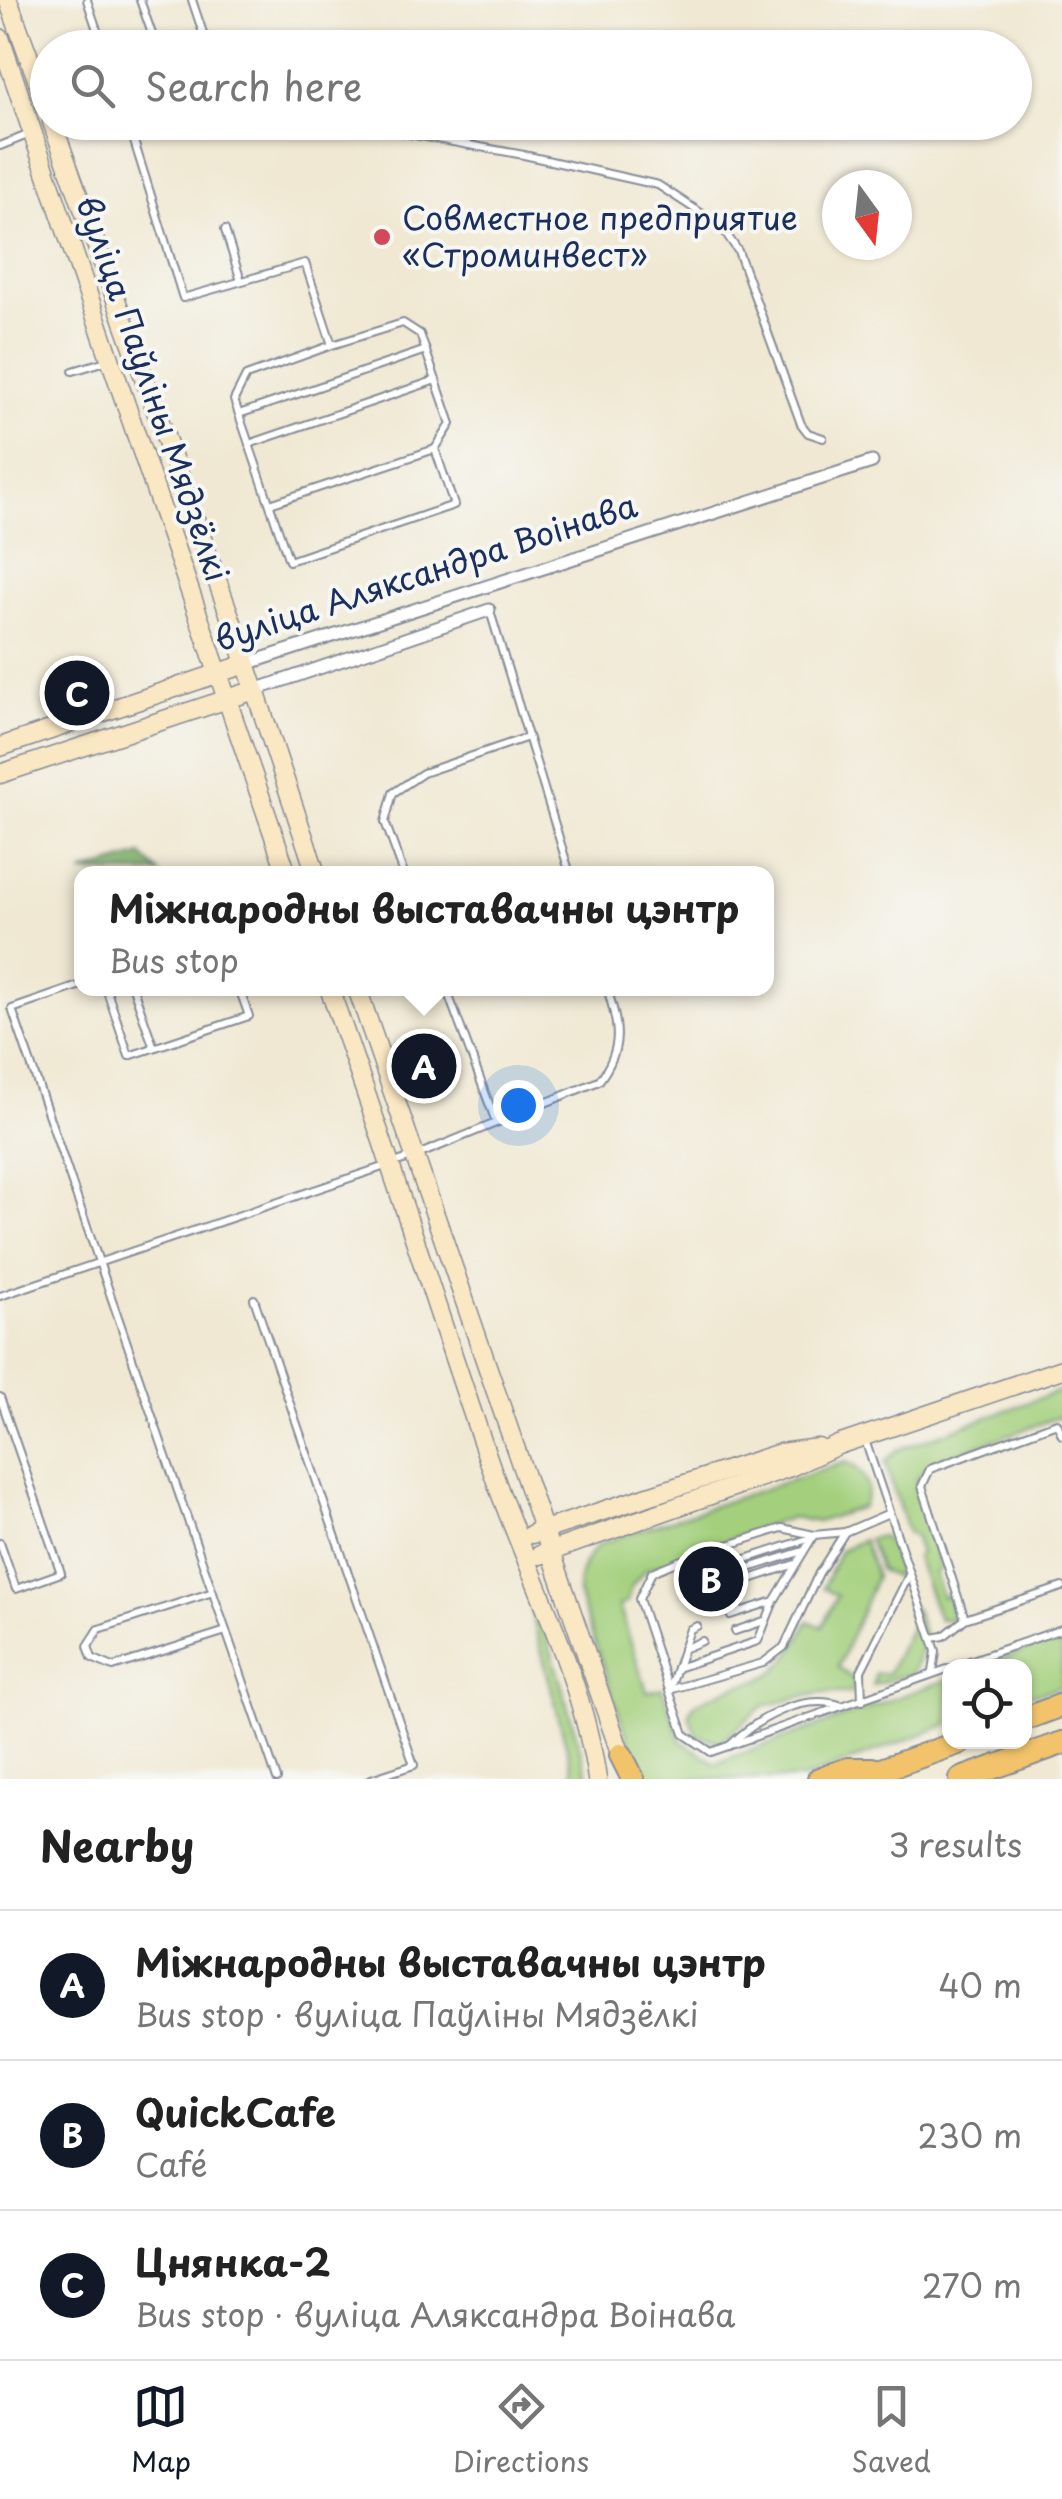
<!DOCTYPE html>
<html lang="en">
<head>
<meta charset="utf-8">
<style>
  body { margin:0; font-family:"Playpen Sans",sans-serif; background:#f6f6f6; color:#222 }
  .controls { position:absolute; right:30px; bottom:30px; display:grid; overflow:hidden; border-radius:20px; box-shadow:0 2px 8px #0004 }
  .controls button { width:90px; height:90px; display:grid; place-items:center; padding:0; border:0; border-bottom:2px solid #e0e0e0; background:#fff; color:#222; font:50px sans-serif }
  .compass { position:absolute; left:822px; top:170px; width:90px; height:90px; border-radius:50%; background:#fff; box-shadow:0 2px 8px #0004; rotate:165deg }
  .you { position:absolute; left:518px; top:1105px; width:35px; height:35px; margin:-25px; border:8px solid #fff; border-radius:50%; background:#1a73e8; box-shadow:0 0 0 15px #1a73e833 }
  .badge { display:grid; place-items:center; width:65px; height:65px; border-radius:50%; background:#111827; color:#fff; font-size:32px; font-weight:700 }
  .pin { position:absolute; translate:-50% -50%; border:5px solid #fff; box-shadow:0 2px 10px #0006 }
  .popup { position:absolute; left:74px; top:866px; width:700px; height:130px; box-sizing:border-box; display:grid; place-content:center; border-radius:20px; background:#fff; filter:drop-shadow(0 2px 8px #0005); font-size:32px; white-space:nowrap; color:#767676 }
  .popup b { font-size:38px; color:#222 }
  .popup::after { content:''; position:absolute; left:50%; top:100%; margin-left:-20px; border:20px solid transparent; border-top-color:#fff }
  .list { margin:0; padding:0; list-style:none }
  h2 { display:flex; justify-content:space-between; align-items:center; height:130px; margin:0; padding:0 40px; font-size:42px }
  h2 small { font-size:32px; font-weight:400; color:#767676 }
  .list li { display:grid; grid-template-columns:65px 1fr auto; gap:30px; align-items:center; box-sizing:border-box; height:150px; padding:0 40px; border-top:2px solid #e0e0e0 }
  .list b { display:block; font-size:38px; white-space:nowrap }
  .list p { margin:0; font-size:32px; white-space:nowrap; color:#767676 }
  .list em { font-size:32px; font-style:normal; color:#767676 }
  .icon { flex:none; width:55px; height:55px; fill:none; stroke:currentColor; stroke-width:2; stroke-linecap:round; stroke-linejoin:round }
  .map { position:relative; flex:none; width:1062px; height:1779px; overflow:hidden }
  .search { position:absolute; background:#fff; box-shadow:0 2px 8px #0004; left:30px; right:30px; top:30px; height:110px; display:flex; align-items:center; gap:25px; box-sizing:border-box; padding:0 35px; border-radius:55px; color:#767676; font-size:38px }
  .sheet { height:580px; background:#fff }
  nav { display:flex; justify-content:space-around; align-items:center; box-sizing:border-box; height:140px; border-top:2px solid #e0e0e0; background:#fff; font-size:28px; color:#767676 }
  nav a { display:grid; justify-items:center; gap:5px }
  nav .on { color:#111827 }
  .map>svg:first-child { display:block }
  .green { fill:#a4d07d; stroke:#60806e; stroke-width:2.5 }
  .forest { fill:#83b26c; stroke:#4f7065; stroke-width:2.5 }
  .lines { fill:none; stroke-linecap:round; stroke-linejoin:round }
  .lane-casing { stroke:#868c98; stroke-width:10 }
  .street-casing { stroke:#868c98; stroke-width:15 }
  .secondary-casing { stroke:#868c98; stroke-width:21 }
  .highway-casing { stroke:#868c98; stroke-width:26 }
  .lane { stroke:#fff; stroke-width:6 }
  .street { stroke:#fff; stroke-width:11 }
  .secondary { stroke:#fae7c3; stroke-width:18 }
  .highway { stroke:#f2c36a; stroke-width:22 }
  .poi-dot { fill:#d1495b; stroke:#f6f6f2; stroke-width:4 }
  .labels { text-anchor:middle; stroke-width:8; stroke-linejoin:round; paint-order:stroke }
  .poi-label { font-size:32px; fill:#1b2f5e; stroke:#f6f6f2; text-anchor:start }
  .street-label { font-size:32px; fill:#1b2f5e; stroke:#f6f6f2 }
</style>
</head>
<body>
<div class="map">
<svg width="1062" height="1779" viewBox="0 0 1062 1779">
  <rect width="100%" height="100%" fill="#f6f6f2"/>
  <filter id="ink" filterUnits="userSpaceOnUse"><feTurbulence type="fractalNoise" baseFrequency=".01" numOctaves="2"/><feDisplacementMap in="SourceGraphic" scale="20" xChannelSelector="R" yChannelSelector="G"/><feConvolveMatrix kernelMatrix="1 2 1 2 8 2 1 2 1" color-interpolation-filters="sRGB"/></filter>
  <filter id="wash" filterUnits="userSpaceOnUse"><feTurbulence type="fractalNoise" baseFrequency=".0048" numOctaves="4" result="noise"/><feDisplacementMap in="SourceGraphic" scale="40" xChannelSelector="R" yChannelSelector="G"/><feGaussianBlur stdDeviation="2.25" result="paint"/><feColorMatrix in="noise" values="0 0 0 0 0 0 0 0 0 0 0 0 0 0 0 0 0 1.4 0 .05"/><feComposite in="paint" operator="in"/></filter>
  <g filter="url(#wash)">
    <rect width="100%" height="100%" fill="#f0e8d2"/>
    <g class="green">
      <polygon points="1062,1390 1062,1416 935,1461 917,1478 916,1495 941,1569 934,1573 942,1597 950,1595 953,1620 939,1619 916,1557 920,1553 914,1535 908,1534 885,1462 897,1450"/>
      <path d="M846 1462C866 1471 873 1488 862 1507L817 1522 792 1517 645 1570 631 1587 627 1602 619 1606 647 1692 662 1688 681 1741 716 1763 949 1679V1724L803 1779H642L578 1594C578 1572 584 1558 601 1543Z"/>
      <polygon points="881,1536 888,1542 898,1570 894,1577 880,1570 868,1539"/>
      <path d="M863 1540 876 1576 838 1667 854 1680 853 1693H820L763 1706 720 1742 697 1735 689 1715 693 1706C753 1667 770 1704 808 1621L822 1627 837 1596 823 1588 840 1550Z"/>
      <polygon points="537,1603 589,1779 575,1779 531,1611"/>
      <polygon points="908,1606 915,1610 925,1639 913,1673 873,1685 875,1673 887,1674 913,1623"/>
      <polygon points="1062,1638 1062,1687 1025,1696 1024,1666 981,1666"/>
    </g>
    <polygon class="forest" points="142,855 159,873 82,873"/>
  </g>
  <g filter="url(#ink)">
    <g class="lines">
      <g class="lane-casing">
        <g id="lane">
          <polyline points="87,0 103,48"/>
          <polyline points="140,0 157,48"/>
          <polyline points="192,0 208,48"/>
          <polyline points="128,122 183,298 305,263 332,345 246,376 234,400 289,561 454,505 435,449 451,424 420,334 403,323 332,345"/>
          <polyline points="343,122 524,155 658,185 721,226 738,251 801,424 808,433 823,438"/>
          <polyline points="0,146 30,134"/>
          <polyline points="225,230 241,281"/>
          <polyline points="73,371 106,361"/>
          <polyline points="239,414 426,350"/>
          <polyline points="249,444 436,380"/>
          <polyline points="270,504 435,449"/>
          <polyline points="490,611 570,874"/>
          <polyline points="404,874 385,822 393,793 423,773 528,737"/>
          <polyline points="81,985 12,1009 277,1779"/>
          <polyline points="106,988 129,1056 249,1016 239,988"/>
          <polyline points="133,988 154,1048"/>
          <polyline points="446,988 496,1122"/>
          <path d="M0 1296 415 1156 599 1081C624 1048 619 1026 607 988"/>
          <polyline points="254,1299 414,1765 371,1779"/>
          <polyline points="0,1397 61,1573 16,1589 0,1543"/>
          <polyline points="864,1437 936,1651 933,1672"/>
          <polyline points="845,1532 819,1573 784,1647 763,1663 669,1690 684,1734 711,1752 950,1668"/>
          <polyline points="710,1551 782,1528 814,1535 845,1532 889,1513"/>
          <polyline points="743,1560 811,1538"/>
          <polyline points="746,1569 803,1551"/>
          <polyline points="750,1579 795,1564"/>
          <polyline points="213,1592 99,1629 88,1646 92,1658 113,1667 226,1631"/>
          <polyline points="730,1615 774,1601 814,1535"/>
          <polyline points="965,1619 922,1486 930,1469 1057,1423 1062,1435"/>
          <polyline points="735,1631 764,1621"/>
          <polyline points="932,1638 944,1636 965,1619 1062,1587"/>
          <polyline points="683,1649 702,1641"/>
          <polyline points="955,1666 1062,1629"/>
          <polyline points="677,1668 758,1641 774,1601"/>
          <polyline points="670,1689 690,1629 697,1626"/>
          <polyline points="669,1690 639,1599 652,1572 681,1560"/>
          <polyline points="862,1701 861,1671 910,1573"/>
          <path d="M729 1746C756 1719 803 1692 842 1706"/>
        </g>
      </g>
      <g class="street-casing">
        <g id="street">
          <polyline points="246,664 872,462"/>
          <polyline points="255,690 489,610"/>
        </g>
      </g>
      <g class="secondary-casing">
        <g id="secondary">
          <polyline points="8,0 48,109"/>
          <polyline points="0,38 287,874"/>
          <polyline points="52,122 236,633 316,874"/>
          <polyline points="0,747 246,664"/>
          <polyline points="0,774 255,690"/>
          <path d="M329 988C389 1153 439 1320 497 1484 531 1579 583 1678 597 1779"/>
          <polyline points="357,988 621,1755"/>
          <polyline points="532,1534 780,1453 818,1448"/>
          <polyline points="540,1555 790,1467 838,1445 1062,1369"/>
        </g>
      </g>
      <g class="highway-casing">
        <g id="highway">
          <polyline points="1024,1719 1062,1705"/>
          <polyline points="621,1755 633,1779"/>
          <polyline points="819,1779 848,1769 872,1769"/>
          <polyline points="855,1779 961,1742"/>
          <polyline points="961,1779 1062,1743"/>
        </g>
      </g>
      <use href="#lane" class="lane"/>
      <use href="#street" class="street"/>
      <use href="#secondary" class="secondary"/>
      <use href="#highway" class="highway"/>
    </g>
  </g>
  <circle class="poi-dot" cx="382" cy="237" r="10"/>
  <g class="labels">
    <g class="poi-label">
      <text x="402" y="230">Совместное предприятие<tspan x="402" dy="37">«Строминвест»</tspan></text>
    </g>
    <g class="street-label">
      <text transform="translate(152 389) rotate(71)" y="11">вуліца Паўліны Мядзёлкі</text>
      <text transform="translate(426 573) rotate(-18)" y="11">вуліца Аляксандра Воінава</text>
    </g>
  </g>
</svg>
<div class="controls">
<button><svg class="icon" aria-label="locate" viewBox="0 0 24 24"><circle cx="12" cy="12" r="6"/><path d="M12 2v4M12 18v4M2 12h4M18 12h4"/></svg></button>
</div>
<svg class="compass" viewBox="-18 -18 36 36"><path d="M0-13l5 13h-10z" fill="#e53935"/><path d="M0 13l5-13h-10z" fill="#767676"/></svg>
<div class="you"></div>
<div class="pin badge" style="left:424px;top:1066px">A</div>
<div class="popup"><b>Міжнародны выставачны цэнтр</b>Bus stop</div>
<div class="pin badge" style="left:711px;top:1579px">B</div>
<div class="pin badge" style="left:77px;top:693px">C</div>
<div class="search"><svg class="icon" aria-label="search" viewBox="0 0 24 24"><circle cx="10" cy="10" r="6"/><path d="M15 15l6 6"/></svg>Search here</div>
</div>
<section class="sheet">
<h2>Nearby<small>3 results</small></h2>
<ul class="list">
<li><span class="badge">A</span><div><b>Міжнародны выставачны цэнтр</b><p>Bus stop · вуліца Паўліны Мядзёлкі</p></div><em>40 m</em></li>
<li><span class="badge">B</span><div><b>QuickCafe</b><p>Café</p></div><em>230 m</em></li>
<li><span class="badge">C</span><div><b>Цнянка-2</b><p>Bus stop · вуліца Аляксандра Воінава</p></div><em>270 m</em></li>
</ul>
</section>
<nav>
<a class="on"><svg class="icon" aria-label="map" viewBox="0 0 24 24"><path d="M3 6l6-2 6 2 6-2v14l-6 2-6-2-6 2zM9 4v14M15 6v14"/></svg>Map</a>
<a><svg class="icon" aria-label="directions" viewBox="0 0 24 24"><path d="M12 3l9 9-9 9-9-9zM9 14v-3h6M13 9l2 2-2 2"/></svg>Directions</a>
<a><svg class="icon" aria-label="saved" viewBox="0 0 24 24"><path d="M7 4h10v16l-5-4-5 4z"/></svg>Saved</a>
</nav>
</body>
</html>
